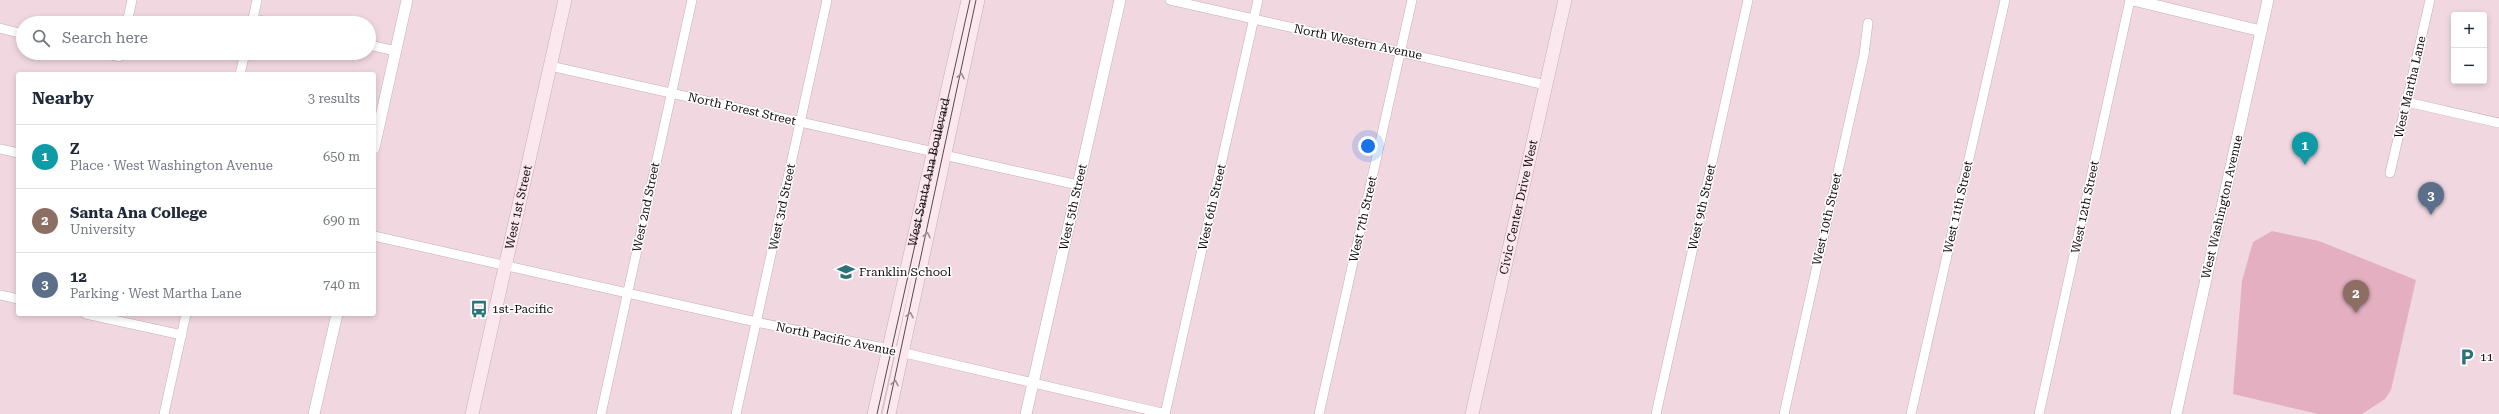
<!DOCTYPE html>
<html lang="en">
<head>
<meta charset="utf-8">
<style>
  body { margin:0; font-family:"Roboto Serif",serif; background:#f6f6f7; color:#1f2937 }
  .controls { position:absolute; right:12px; top:12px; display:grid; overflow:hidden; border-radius:4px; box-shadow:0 2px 6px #0003 }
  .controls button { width:36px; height:36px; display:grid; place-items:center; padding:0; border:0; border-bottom:1px solid #e0e1e3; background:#fff; color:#1f2937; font:20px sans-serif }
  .you { position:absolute; left:1368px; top:146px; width:14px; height:14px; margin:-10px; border:3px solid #fff; border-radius:50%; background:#1a73e8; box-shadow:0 0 0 6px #1a73e833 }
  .badge { display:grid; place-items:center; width:26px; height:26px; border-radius:50%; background:#2a7477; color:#fff; font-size:13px; font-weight:700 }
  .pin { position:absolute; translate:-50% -33px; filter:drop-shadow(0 1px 2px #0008) }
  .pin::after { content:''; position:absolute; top:21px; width:14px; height:12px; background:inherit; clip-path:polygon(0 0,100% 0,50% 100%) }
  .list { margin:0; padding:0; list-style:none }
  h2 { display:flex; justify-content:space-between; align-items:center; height:52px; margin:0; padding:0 16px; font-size:17px }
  h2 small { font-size:13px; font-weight:400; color:#747a83 }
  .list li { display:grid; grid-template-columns:26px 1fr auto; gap:12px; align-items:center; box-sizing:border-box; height:64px; padding:0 16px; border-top:1px solid #e0e1e3 }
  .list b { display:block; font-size:15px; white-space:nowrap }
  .list p { margin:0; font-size:13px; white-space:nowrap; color:#747a83 }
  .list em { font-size:13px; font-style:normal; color:#747a83 }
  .icon { flex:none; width:22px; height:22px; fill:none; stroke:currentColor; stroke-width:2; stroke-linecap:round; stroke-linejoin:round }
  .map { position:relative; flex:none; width:2499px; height:414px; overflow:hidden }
  .search { position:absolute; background:#fff; box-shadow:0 2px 6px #0003; left:16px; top:16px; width:360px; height:44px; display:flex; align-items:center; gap:10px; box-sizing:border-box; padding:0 14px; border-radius:22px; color:#747a83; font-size:15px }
  .panel { position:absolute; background:#fff; box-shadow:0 2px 6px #0003; left:16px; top:72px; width:360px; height:244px; border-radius:4px }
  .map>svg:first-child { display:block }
  .green { fill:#e4afc1 }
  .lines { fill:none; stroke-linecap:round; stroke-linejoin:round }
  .minor-casing { stroke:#c5adb5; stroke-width:10 }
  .tertiary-casing { stroke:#c5adb5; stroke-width:12 }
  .secondary-casing { stroke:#c5adb5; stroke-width:14 }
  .minor { stroke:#fff; stroke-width:9 }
  .tertiary { stroke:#fff; stroke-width:11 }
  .secondary { stroke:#fbe7ee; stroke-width:13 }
  .tram { stroke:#574a4f; stroke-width:1 }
  .oneway { stroke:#9e8f94 }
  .labels { text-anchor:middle; stroke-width:3; stroke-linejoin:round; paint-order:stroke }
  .street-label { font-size:12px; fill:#130b0e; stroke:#fff }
  .poi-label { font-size:12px; fill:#130b0e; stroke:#fff; text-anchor:start }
</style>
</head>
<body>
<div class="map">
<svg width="2499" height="414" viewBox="0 0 2499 414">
  <rect width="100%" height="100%" fill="#f1d8e0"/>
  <polygon class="green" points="2272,231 2319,241 2416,280 2391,390 2385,399 2362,414 2318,414 2233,394 2242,281 2253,242"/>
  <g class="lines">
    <g class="minor-casing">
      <g id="minor">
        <polyline points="1170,0 1546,85"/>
        <polyline points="253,19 272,23"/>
        <polyline points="127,23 132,0"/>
        <polyline points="252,23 257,0"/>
        <polyline points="0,28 23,34"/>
        <polyline points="369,45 396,51"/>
        <polyline points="103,53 119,57 120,53"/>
        <polyline points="550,66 934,152"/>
        <polyline points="240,74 245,53"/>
        <polyline points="2407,102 2499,123"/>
        <polyline points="0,149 18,153"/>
        <polyline points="944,155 1078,185"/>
        <polyline points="2390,173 2430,0"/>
        <polyline points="374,236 756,322 879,347 1166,414"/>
        <polyline points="0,295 18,299"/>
        <polyline points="86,314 182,335"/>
        <polyline points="164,414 186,314"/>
        <polyline points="601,414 692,0"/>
        <polyline points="736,414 827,0"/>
        <polyline points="1165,414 1258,0"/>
        <polyline points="1319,414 1412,0"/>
        <polyline points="1656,414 1748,0"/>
        <polyline points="1784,414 1864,55 1868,23"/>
        <polyline points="1911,414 2005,0"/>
        <polyline points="2039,414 2130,0"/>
      </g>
    </g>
    <g class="tertiary-casing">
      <g id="tertiary">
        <polyline points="2133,0 2261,31"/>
        <polyline points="374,148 407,0"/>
        <polyline points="314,414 337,314"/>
        <polyline points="1026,414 1120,0"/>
        <polyline points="2176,414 2268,0"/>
      </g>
    </g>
    <g class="secondary-casing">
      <g id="secondary">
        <path id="s1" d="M472 414 565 0"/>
        <path id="s2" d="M874 414 968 0"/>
        <polyline points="889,414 978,0"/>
        <path id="s3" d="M1472 414 1565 0"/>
      </g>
    </g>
    <use href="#minor" class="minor"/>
    <use href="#tertiary" class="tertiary"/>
    <use href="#secondary" class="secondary"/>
    <g class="tram">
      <polyline points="877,414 970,0"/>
      <polyline points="887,414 976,0"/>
    </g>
  </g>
  <defs><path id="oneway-chevron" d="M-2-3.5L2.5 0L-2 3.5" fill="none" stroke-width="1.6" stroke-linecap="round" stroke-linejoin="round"/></defs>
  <g class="oneway">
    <use href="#oneway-chevron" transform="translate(961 76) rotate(-78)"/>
    <use href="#oneway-chevron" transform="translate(927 235) rotate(-78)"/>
    <use href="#oneway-chevron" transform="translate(910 315) rotate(-78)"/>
    <use href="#oneway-chevron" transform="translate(895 383) rotate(-78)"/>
  </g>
  <defs>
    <g id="school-bare" transform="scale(1.38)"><path d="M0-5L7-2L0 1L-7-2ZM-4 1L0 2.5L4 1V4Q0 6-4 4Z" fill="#2a7477" stroke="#fff" stroke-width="2.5" paint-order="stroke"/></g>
    <g id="bus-bare" transform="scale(1.38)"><path d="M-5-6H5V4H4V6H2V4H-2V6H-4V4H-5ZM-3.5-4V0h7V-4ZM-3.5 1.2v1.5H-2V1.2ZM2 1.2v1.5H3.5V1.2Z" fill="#2a7477" stroke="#fff" stroke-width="2.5" paint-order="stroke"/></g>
    <g id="parking-bare" transform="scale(1.38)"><path d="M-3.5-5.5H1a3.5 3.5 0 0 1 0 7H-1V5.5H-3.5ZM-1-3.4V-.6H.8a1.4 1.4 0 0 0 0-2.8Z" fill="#2a7477" stroke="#fff" stroke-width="2.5" paint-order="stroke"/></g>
  </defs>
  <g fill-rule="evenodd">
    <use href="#school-bare" x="846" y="272"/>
    <use href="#bus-bare" x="479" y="309"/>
    <use href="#parking-bare" x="2467" y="357"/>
  </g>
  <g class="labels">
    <g class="street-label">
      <text transform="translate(1358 42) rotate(12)" y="4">North Western Avenue</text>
      <text transform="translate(2410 87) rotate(-77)" y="4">West Martha Lane</text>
      <text transform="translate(742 109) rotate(13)" y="4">North Forest Street</text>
      <text dy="4" stroke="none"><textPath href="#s2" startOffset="248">West Santa Ana Boulevard</textPath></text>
      <text dy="4" stroke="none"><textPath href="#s1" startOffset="212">West 1st Street</textPath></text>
      <text transform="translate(646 207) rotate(-78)" y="4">West 2nd Street</text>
      <text transform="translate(782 207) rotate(-78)" y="4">West 3rd Street</text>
      <text transform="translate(1073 207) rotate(-77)" y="4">West 5th Street</text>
      <text transform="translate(1212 207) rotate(-77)" y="4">West 6th Street</text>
      <text dy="4" stroke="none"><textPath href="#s3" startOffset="212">Civic Center Drive West</textPath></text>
      <text transform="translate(1702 207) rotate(-77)" y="4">West 9th Street</text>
      <text transform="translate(1958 207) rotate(-77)" y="4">West 11th Street</text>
      <text transform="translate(2085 207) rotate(-78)" y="4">West 12th Street</text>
      <text transform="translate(2222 207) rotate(-77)" y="4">West Washington Avenue</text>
      <text transform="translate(1363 219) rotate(-77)" y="4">West 7th Street</text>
      <text transform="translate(1827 219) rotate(-77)" y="4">West 10th Street</text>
      <text transform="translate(836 339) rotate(12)" y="4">North Pacific Avenue</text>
    </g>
    <g class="poi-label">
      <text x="859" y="276">Franklin School</text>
      <text x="492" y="313">1st-Pacific</text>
      <text x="2480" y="361">11</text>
    </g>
  </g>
</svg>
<div class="controls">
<button>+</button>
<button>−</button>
</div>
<div class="you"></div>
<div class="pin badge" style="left:2305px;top:165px;background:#0f9aa8">1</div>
<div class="pin badge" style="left:2356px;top:313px;background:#8d6e63">2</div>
<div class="pin badge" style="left:2431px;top:215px;background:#5c6f8a">3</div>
<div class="search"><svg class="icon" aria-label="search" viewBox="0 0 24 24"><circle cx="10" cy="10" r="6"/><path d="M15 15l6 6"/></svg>Search here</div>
<section class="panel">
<h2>Nearby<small>3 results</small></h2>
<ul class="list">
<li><span class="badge" style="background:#0f9aa8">1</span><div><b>Z</b><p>Place · West Washington Avenue</p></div><em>650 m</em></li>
<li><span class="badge" style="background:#8d6e63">2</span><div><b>Santa Ana College</b><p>University</p></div><em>690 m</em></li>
<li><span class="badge" style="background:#5c6f8a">3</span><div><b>12</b><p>Parking · West Martha Lane</p></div><em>740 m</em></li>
</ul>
</section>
</div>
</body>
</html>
